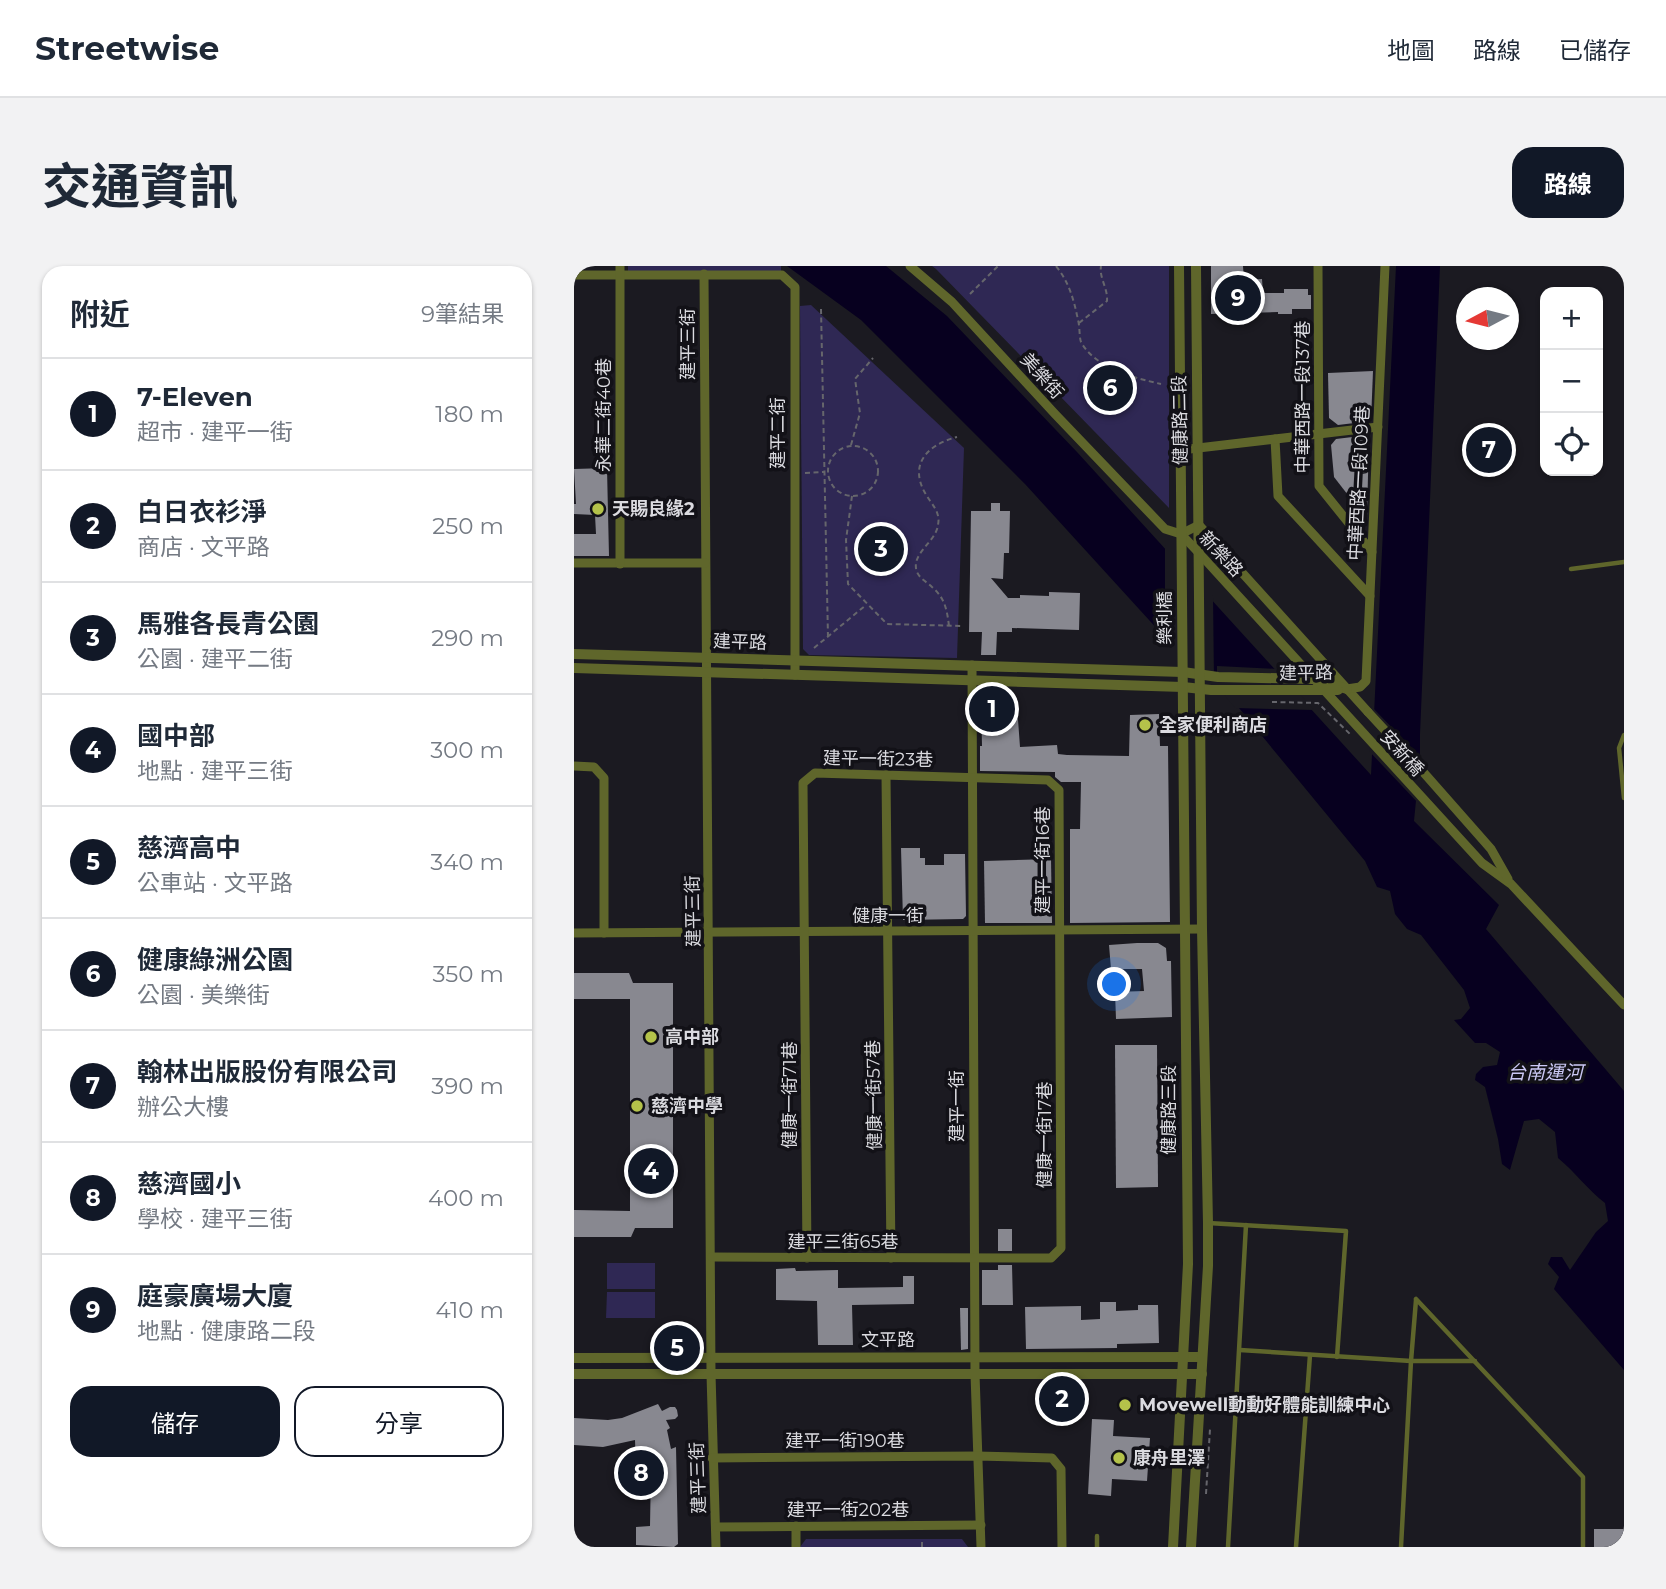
<!DOCTYPE html>
<html lang="zh-TW">
<head>
<meta charset="utf-8">
<style>
  body { margin:0; font-family:Montserrat,"Noto Sans TC",sans-serif; background:#f2f2f3; color:#1f2937 }
  .controls { position:absolute; right:21px; top:21px; display:grid; overflow:hidden; border-radius:14px; box-shadow:0 2px 5px #0004 }
  .controls button { width:63px; height:63px; display:grid; place-items:center; padding:0; border:0; border-bottom:2px solid #e0e1e3; background:#fff; color:#1f2937; font:35px sans-serif }
  .compass { position:absolute; left:882px; top:21px; width:63px; height:63px; border-radius:50%; background:#fff; box-shadow:0 2px 5px #0004; rotate:263deg }
  .you { position:absolute; left:541px; top:719px; width:24px; height:24px; margin:-18px; border:5px solid #fff; border-radius:50%; background:#1a73e8; box-shadow:0 0 0 10px #1a73e833 }
  .badge { display:grid; place-items:center; width:46px; height:46px; border-radius:50%; background:#111827; color:#fff; font-size:23px; font-weight:700 }
  .pin { position:absolute; translate:-50% -50%; border:4px solid #fff; box-shadow:0 2px 7px #0006 }
  .list { margin:0; padding:0; list-style:none }
  h2 { display:flex; justify-content:space-between; align-items:center; height:91px; margin:0; padding:0 28px; font-size:30px }
  h2 small { font-size:23px; font-weight:400; color:#747a83 }
  .list li { display:grid; grid-template-columns:46px 1fr auto; gap:21px; align-items:center; box-sizing:border-box; height:112px; padding:0 28px; border-top:2px solid #e0e1e3 }
  .list b { display:block; font-size:26px; white-space:nowrap }
  .list p { margin:0; font-size:23px; white-space:nowrap; color:#747a83 }
  .list em { font-size:23px; font-style:normal; color:#747a83 }
  .actions { display:flex; gap:14px; padding:21px 28px }
  .actions a { flex:1; padding:16px 0; border:2px solid #111827; border-radius:21px; text-align:center; font-size:24px; color:#111827 }
  .actions .main { background:#111827; color:#fff }
  .icon { flex:none; width:38px; height:38px; fill:none; stroke:currentColor; stroke-width:2; stroke-linecap:round; stroke-linejoin:round }
  .map { position:relative; flex:none; width:1050px; height:1281px; overflow:hidden; border-radius:21px }
  header { display:flex; align-items:center; gap:42px; box-sizing:border-box; height:98px; padding:0 35px; background:#fff; border-bottom:2px solid #e0e1e3 }
  header strong { font-size:33px }
  nav { display:flex; gap:38px; margin-inline-start:auto; font-size:24px }
  .intro { display:flex; align-items:center; justify-content:space-between; box-sizing:border-box; height:168px; padding:0 42px }
  h1 { margin:0; font-size:49px }
  .button { padding:18px 32px; border-radius:21px; background:#111827; color:#fff; font-size:24px; font-weight:700 }
  main { display:flex; gap:42px; padding:0 42px }
  aside { flex:1; background:#fff; border-radius:21px; box-shadow:0 2px 5px #0004 }
  .map>svg:first-child { display:block }
  .green { fill:#2f2854 }
  .water { fill:#07001f }
  .pier { fill:#1b1a21 }
  .building { fill:#888890 }
  .lines { fill:none; stroke-linecap:round; stroke-linejoin:round }
  .path { stroke:#66666c; stroke-width:2; stroke-dasharray:5 3.5; stroke-linecap:butt }
  .service { stroke:#5f662b; stroke-width:4.5 }
  .minor { stroke:#5f662b; stroke-width:9 }
  .tertiary { stroke:#5f662b; stroke-width:10 }
  .minor-bridge { stroke:#5f662b; stroke-width:9 }
  .poi-dot { fill:#b4c24a; stroke:#121117; stroke-width:2.5 }
  .labels { text-anchor:middle; stroke-width:7; stroke-linejoin:round; paint-order:stroke }
  .street-label { font-size:18px; fill:#dbdbe0; stroke:#121117 }
  .poi-label { font-size:18px; font-weight:bold; fill:#dbdbe0; stroke:#121117; text-anchor:start }
  .water-label { font-size:19px; font-style:italic; fill:#cac7f3; stroke:#121117 }
</style>
</head>
<body>
<header>
<strong>Streetwise</strong>
<nav><a>地圖</a><a>路線</a><a>已儲存</a></nav>
</header>
<div class="intro"><h1>交通資訊</h1><a class="button">路線</a></div>
<main>
<aside>
<h2>附近<small>9筆結果</small></h2>
<ul class="list">
<li><span class="badge">1</span><div><b>7-Eleven</b><p>超市 · 建平一街</p></div><em>180 m</em></li>
<li><span class="badge">2</span><div><b>白日衣衫淨</b><p>商店 · 文平路</p></div><em>250 m</em></li>
<li><span class="badge">3</span><div><b>馬雅各長青公園</b><p>公園 · 建平二街</p></div><em>290 m</em></li>
<li><span class="badge">4</span><div><b>國中部</b><p>地點 · 建平三街</p></div><em>300 m</em></li>
<li><span class="badge">5</span><div><b>慈濟高中</b><p>公車站 · 文平路</p></div><em>340 m</em></li>
<li><span class="badge">6</span><div><b>健康綠洲公園</b><p>公園 · 美樂街</p></div><em>350 m</em></li>
<li><span class="badge">7</span><div><b>翰林出版股份有限公司</b><p>辦公大樓</p></div><em>390 m</em></li>
<li><span class="badge">8</span><div><b>慈濟國小</b><p>學校 · 建平三街</p></div><em>400 m</em></li>
<li><span class="badge">9</span><div><b>庭豪廣場大廈</b><p>地點 · 健康路二段</p></div><em>410 m</em></li>
</ul>
<div class="actions"><a class="main">儲存</a><a>分享</a></div>
</aside>
<div class="map">
<svg width="1050" height="1281" viewBox="0 0 1050 1281">
  <rect width="100%" height="100%" fill="#1b1a21"/>
  <g class="green">
    <rect x="54" y="0" width="153" height="5"/>
    <polygon points="358,0 595,0 595,242 362,3"/>
    <polygon points="237,39 390,182 383,392 235,389 229,383 226,40"/>
    <rect x="33" y="997" width="48" height="26"/>
    <polygon points="33,1026 81,1026 81,1052 32,1052"/>
    <polygon points="232,1273 388,1273 394,1281 226,1281"/>
  </g>
  <path class="water" d="M213 0H312L373 50 503 186 797 509 822 0H866L846 468V494L840 555 925 639 912 663 1050 825V1104L980 1023 985 1011 974 998 977 991H988L996 1004 1022 966 1034 955 1031 937C1014 924 1001 906 984 892L981 866 965 853 950 855 936 904 928 898 924 873 911 821 901 814 902 808 909 801 923 799 926 786 912 777H901L880 754 887 753 896 742 890 724 847 669 833 663 821 648 816 625 803 621 791 595 637 408 596 377 451 218 287 54Z"/>
  <g class="pier">
    <polygon points="591,279 639,330 640,416 591,376"/>
    <polygon points="643,400 704,403 740,444 661,442 643,420"/>
    <polygon points="797,440 850,495 845,538 795,485"/>
  </g>
  <g class="building">
    <polygon points="637,0 669,0 670,14 688,13 689,27 710,27 710,23 734,23 734,29 737,29 737,43 718,43 718,48 704,48 704,46 637,48"/>
    <polygon points="799,105 797,155 764,159 755,152 754,107"/>
    <polygon points="795,169 793,250 791,251 760,211 757,179 762,173"/>
    <polygon points="33,202 35,290 0,290 0,268 22,268 21,249 0,248 0,238 2,238 0,203"/>
    <polygon points="417,237 426,237 426,245 436,245 435,287 430,287 429,313 417,312 434,332 446,332 446,329 475,330 475,326 506,327 505,364 438,362 438,366 423,366 422,389 407,389 408,366 395,366 397,245 417,245"/>
    <polygon points="407,435 437,435 437,440 443,440 446,481 483,479 484,488 493,489 555,490 556,449 585,448 586,480 594,480 596,656 496,657 496,563 506,563 507,516 487,516 481,511 481,506 406,505 406,480 408,480"/>
    <polygon points="327,582 346,582 346,592 351,592 351,599 370,599 370,588 391,588 392,650 389,653 329,654"/>
    <polygon points="477,593 478,657 411,657 410,595"/>
    <polygon points="563,677 584,677 592,682 593,695 597,695 598,751 542,753 541,726 570,725 568,703 537,703 535,679"/>
    <polygon points="0,707 55,707 59,717 99,717 99,962 61,962 57,971 0,971 0,944 56,945 56,733 0,733"/>
    <polygon points="541,779 583,779 584,921 542,922"/>
    <rect x="424" y="963" width="14" height="22"/>
    <polygon points="424,999 438,999 439,1039 408,1039 408,1004 424,1004"/>
    <polygon points="221,1002 222,1005 264,1004 264,1022 329,1021 329,1010 340,1010 340,1038 278,1039 279,1079 244,1079 243,1035 202,1034 202,1003"/>
    <polygon points="526,1036 542,1036 542,1045 564,1044 564,1039 584,1039 585,1077 543,1078 543,1082 452,1083 451,1041 507,1040 507,1054 526,1053"/>
    <polygon points="386,1042 394,1042 394,1083 387,1084"/>
    <polygon points="84,1138 88,1145 96,1141 101,1141 103,1144 104,1150 101,1153 92,1154 96,1162 93,1164 97,1183 102,1181 104,1278 100,1281 62,1279 62,1261 76,1260 77,1203 62,1203 61,1174 29,1181 0,1179 0,1152 34,1154 48,1152"/>
    <polygon points="518,1153 540,1154 539,1170 576,1172 573,1215 538,1213 537,1230 514,1228"/>
    <rect x="1020" y="1263" width="30" height="18"/>
  </g>
  <g class="lines">
    <g class="path">
      <path d="M482 0C495 16 500 34 504 54 506 61 505 70 507 76 521 102 560 112 587 118"/>
      <polyline points="396,28 424,0"/>
      <polyline points="247,43 254,371"/>
      <path d="M505 57 533 35C534 22 525 12 527 0"/>
      <polyline points="277,179 286,147 281,113 299,92"/>
      <circle cx="279" cy="205" r="25"/>
      <polyline points="231,207 250,206"/>
      <polyline points="278,230 272,274 274,318 313,358 388,360"/>
      <path d="M375 360C373 344 371 332 358 321 353 316 346 313 343 306 336 288 362 276 364 259 367 245 356 237 350 225 335 196 356 178 383 171"/>
      <polyline points="240,382 292,339"/>
      <polyline points="698,436 744,437 777,469"/>
      <polyline points="632,1228 636,1163"/>
      <polyline points="348,1276 348,1281"/>
    </g>
    <g class="service">
      <polyline points="997,303 1050,296"/>
      <polyline points="1050,469 1045,482 1050,532"/>
      <polyline points="634,957 772,965 763,1091"/>
      <polyline points="842,1033 1009,1211 1009,1281"/>
      <polyline points="666,1084 837,1095 901,1095"/>
      <polyline points="523,1281 523,1270"/>
      <polyline points="654,1281 672,959"/>
      <polyline points="722,1281 736,1089"/>
      <polyline points="827,1281 837,1095 842,1034"/>
    </g>
    <g class="minor">
      <polyline points="336,0 378,36 481,148 591,263 607,268 625,287 908,597 937,618 1050,739"/>
      <polyline points="744,0 745,220 798,286"/>
      <polyline points="130,8 137,1108 142,1281"/>
      <polyline points="0,9 208,9 221,21 221,409"/>
      <polyline points="701,173 704,230 796,330"/>
      <polyline points="607,184 804,161"/>
      <polyline points="607,268 625,259 794,446"/>
      <polyline points="0,297 131,297"/>
      <polyline points="46,298 46,0"/>
      <polyline points="398,399 401,1108 407,1281"/>
      <polyline points="773,423 786,421 792,415 811,0"/>
      <polyline points="843,499 917,583 934,613"/>
      <polyline points="0,500 20,501 30,512 30,667"/>
      <polyline points="312,509 317,992"/>
      <polyline points="0,667 628,663"/>
      <polyline points="138,991 477,992 487,982 485,524 474,514 241,507 229,517 233,992"/>
      <polyline points="138,1192 403,1190 478,1192 487,1203 488,1281"/>
      <polyline points="222,1260 222,1281"/>
      <polyline points="142,1261 407,1259"/>
    </g>
    <g class="tertiary">
      <polyline points="0,388 609,406 644,411 739,413 773,423"/>
      <polyline points="0,402 609,421 637,424 764,424"/>
      <polyline points="0,1092 628,1091"/>
      <polyline points="0,1108 628,1108"/>
      <polyline points="599,1281 614,998 605,0"/>
      <polyline points="617,1281 634,1000 634,957 628,663 622,0"/>
    </g>
    <polyline class="minor-bridge" points="794,446 843,499"/>
  </g>
  <g class="poi-dot">
    <circle cx="24" cy="243" r="7"/>
    <circle cx="571" cy="459" r="7"/>
    <circle cx="77" cy="771" r="7"/>
    <circle cx="63" cy="840" r="7"/>
    <circle cx="551" cy="1139" r="7"/>
    <circle cx="545" cy="1192" r="7"/>
  </g>
  <g class="labels">
    <g class="street-label">
      <text transform="translate(114 78) rotate(-90)" y="6">建平三街</text>
      <text transform="translate(468 110) rotate(48)" y="6">美樂街</text>
      <text transform="translate(729 131) rotate(-90)" y="6">中華西路一段137巷</text>
      <text transform="translate(30 149) rotate(-90)" y="6">永華二街40巷</text>
      <text transform="translate(606 154) rotate(-91)" y="6">健康路二段</text>
      <text transform="translate(204 167) rotate(-90)" y="6">建平二街</text>
      <text transform="translate(785 217) rotate(-87)" y="6">中華西路一段109巷</text>
      <text transform="translate(647 288) rotate(47)" y="6">新樂路</text>
      <text transform="translate(591 352) rotate(-90)" y="6">樂利橋</text>
      <text transform="translate(166 376) rotate(2)" y="6">建平路</text>
      <text transform="translate(732 407) rotate(-1)" y="6">建平路</text>
      <text transform="translate(828 487) rotate(48)" y="6">安新橋</text>
      <text transform="translate(304 493) rotate(1)" y="6">建平一街23巷</text>
      <text transform="translate(469 594) rotate(-90)" y="6">建平一街16巷</text>
      <text transform="translate(119 645) rotate(-91)" y="6">建平三街</text>
      <text x="314" y="656">健康一街</text>
      <text transform="translate(216 829) rotate(-90)" y="6">健康一街71巷</text>
      <text transform="translate(300 829) rotate(-91)" y="6">健康一街57巷</text>
      <text transform="translate(383 840) rotate(-90)" y="6">建平一街</text>
      <text transform="translate(595 844) rotate(-90)" y="6">健康路三段</text>
      <text transform="translate(471 869) rotate(-90)" y="6">健康一街17巷</text>
      <text x="269" y="982">建平三街65巷</text>
      <text x="314" y="1080">文平路</text>
      <text x="271" y="1181">建平一街190巷</text>
      <text transform="translate(124 1212) rotate(-92)" y="6">建平三街</text>
      <text x="274" y="1250">建平一街202巷</text>
    </g>
    <g class="poi-label">
      <text x="38" y="249">天賜良緣2</text>
      <text x="585" y="465">全家便利商店</text>
      <text x="91" y="777">高中部</text>
      <text x="77" y="846">慈濟中學</text>
      <text x="565" y="1145">Movewell動動好體能訓練中心</text>
      <text x="559" y="1198">康舟里澤</text>
    </g>
    <g class="water-label">
      <text x="971" y="813">台南運河</text>
    </g>
  </g>
</svg>
<div class="controls">
<button>+</button>
<button>−</button>
<button><svg class="icon" aria-label="locate" viewBox="0 0 24 24"><circle cx="12" cy="12" r="6"/><path d="M12 2v4M12 18v4M2 12h4M18 12h4"/></svg></button>
</div>
<svg class="compass" viewBox="-18 -18 36 36"><path d="M0-13l5 13h-10z" fill="#e53935"/><path d="M0 13l5-13h-10z" fill="#747a83"/></svg>
<div class="you"></div>
<div class="pin badge" style="left:418px;top:443px">1</div>
<div class="pin badge" style="left:488px;top:1133px">2</div>
<div class="pin badge" style="left:307px;top:283px">3</div>
<div class="pin badge" style="left:77px;top:905px">4</div>
<div class="pin badge" style="left:103px;top:1082px">5</div>
<div class="pin badge" style="left:536px;top:122px">6</div>
<div class="pin badge" style="left:915px;top:184px">7</div>
<div class="pin badge" style="left:67px;top:1207px">8</div>
<div class="pin badge" style="left:664px;top:32px">9</div>
</div>
</main>
</body>
</html>
